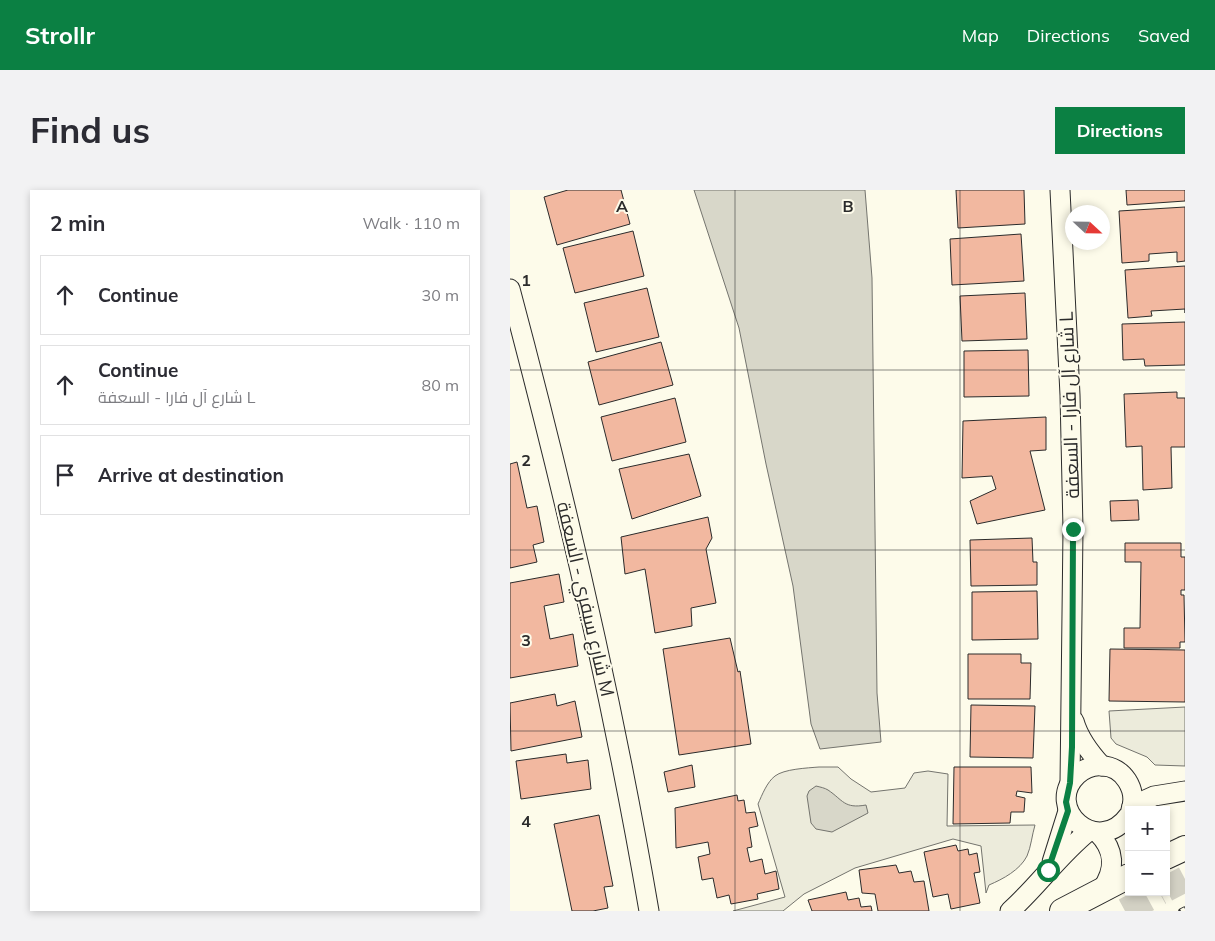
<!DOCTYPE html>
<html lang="en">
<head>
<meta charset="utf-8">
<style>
  body { margin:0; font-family:Mulish,Cairo,sans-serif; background:#f2f2f3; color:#2b2b33 }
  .controls { position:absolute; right:15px; bottom:15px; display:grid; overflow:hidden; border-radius:0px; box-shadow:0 2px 8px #0003 }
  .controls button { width:45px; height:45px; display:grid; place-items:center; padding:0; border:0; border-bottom:1px solid #e1e1e2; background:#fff; color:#2b2b33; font:25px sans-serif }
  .compass { position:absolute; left:555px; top:15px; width:45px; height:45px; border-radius:50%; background:#fff; box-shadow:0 2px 8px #0003; rotate:112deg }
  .stop { position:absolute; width:15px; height:15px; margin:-11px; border:4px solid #0b8043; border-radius:50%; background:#fff }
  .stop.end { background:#0b8043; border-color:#fff; box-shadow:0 1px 5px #0008 }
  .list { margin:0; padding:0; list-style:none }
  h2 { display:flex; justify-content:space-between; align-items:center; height:65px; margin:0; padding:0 20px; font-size:21px }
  h2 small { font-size:16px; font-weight:400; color:#7c7c81 }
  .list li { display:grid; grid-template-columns:32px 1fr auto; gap:15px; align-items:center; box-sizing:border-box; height:80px; margin:0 10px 10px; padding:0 10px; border:1px solid #e1e1e2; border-radius:0px }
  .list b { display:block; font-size:19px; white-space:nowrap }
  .list p { margin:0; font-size:16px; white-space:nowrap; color:#7c7c81 }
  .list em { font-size:16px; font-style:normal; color:#7c7c81 }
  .icon { flex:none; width:28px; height:28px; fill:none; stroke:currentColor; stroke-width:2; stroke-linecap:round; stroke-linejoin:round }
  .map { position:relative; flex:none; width:675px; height:721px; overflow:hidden; border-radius:0px }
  header { display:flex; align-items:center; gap:30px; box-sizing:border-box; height:70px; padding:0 25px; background:#0b8043; color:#fff }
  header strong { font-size:24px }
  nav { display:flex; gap:28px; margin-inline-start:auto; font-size:18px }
  .intro { display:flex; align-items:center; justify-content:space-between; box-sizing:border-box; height:120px; padding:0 30px }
  h1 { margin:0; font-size:35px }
  .button { padding:12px 22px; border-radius:0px; background:#0b8043; color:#fff; font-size:18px; font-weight:700 }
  main { display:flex; gap:30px; padding:0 30px }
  aside { flex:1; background:#fff; border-radius:0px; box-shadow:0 2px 8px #0003 }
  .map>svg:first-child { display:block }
  .green { fill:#ecebdb; stroke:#74746e }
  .water { fill:#d8d7c9; stroke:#74746e }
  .building { fill:#f2b8a0; stroke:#2b2b2b }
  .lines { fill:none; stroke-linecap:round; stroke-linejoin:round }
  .secondary-tunnel { stroke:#d3d1c4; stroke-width:26; stroke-dasharray:26 13; stroke-linecap:butt }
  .minor-casing { stroke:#2b2b2b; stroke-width:21 }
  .tertiary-casing { stroke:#2b2b2b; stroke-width:26 }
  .minor { stroke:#fdfbea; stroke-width:19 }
  .tertiary { stroke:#fdfbea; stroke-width:24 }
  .rail-casing { stroke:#2b2b2b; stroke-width:5.5 }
  .rail { stroke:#fdfbea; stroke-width:4; stroke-dasharray:11; stroke-linecap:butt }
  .route { stroke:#0b8043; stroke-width:6 }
  .grid { fill:none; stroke:#2b2b2b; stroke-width:1; stroke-opacity:0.55 }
  .labels { text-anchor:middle; stroke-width:4; stroke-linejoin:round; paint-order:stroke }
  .street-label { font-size:19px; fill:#2b2b2b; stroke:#fdfbea }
  .grid-label { font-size:16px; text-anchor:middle; font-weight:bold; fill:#2b2b2b; stroke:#fdfbea; stroke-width:4; stroke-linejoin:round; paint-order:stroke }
</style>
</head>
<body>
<header>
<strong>Strollr</strong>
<nav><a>Map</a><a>Directions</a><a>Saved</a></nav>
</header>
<div class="intro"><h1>Find us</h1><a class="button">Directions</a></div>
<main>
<aside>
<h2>2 min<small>Walk · 110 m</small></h2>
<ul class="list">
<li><svg class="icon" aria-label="ahead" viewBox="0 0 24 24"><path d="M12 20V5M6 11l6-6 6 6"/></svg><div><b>Continue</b></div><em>30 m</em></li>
<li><svg class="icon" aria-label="ahead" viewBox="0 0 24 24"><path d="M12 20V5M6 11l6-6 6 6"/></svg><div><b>Continue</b><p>شارع آل فارا - السعفة L</p></div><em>80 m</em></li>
<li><svg class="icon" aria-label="arrive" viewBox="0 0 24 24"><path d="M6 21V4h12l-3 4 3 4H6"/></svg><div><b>Arrive at destination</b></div></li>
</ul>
</aside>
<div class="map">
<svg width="675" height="721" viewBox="0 0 675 721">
  <rect width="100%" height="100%" fill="#fdfbea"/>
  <g class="green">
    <polygon points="675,517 675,576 645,575 637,567 606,554 601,548 599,521"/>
    <path d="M309 577H328L341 589 361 602 395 598 404 583 418 581 438 584 437 636 525 635C522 645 521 657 517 666 510 680 493 689 479 695L476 703 471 656 443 649 345 678 294 704 273 721H223L275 707 248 614C252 605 257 592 265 586 274 579 297 578 309 577Z"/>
  </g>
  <g class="water">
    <polygon points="184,0 355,0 362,88 367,503 371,552 310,559 301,534 283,396 256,274 229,138"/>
    <path d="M306 596C310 597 315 598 318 600 333 610 334 619 356 615L358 623 322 642 306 639 301 633 297 606 299 601Z"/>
  </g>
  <g class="building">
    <polygon points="58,0 111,0 120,34 47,55 34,7"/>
    <polygon points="446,0 514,0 515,34 448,38"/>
    <polygon points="616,0 675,0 675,11 617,15"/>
    <polygon points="675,17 675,71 667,72 667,62 639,64 639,71 612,73 609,21"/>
    <polygon points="123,41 134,86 65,103 53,58"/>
    <polygon points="511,44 514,91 442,95 440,49"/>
    <polygon points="675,76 675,123 675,119 641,121 642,126 618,128 615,80"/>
    <polygon points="137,98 149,147 86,162 74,113"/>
    <polygon points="515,103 517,149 452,151 450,106"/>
    <polygon points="675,132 675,175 635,176 634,169 613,170 612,134"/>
    <polygon points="151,152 163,195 89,215 78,172"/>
    <polygon points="518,160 519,206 454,207 454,161"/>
    <polygon points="667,202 667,208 675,208 675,257 661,257 662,298 633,300 632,256 616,257 614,204"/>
    <polygon points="165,208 176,252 102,271 91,227"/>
    <polygon points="536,227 536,260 520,261 535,320 467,334 460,311 486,299 482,286 452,288 453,231"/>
    <polygon points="179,264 191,306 122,329 109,279"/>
    <polygon points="7,272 17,318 27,316 34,352 23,355 27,372 0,378 0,274"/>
    <polygon points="628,310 629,330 601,331 600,311"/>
    <polygon points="198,327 202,348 196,359 206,413 181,418 182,436 145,443 135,379 115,384 111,347"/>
    <polygon points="522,348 523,372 527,372 527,395 461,396 460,350"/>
    <polygon points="615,353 671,353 671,367 675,367 675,400 671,400 671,405 674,405 675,452 670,452 670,458 614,458 614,438 630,438 631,372 615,372"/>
    <polygon points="49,384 54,412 34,416 40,449 63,444 68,476 0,488 0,393"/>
    <polygon points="527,401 528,449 462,450 462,402"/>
    <polygon points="220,448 228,482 230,481 241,554 169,565 153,459"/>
    <polygon points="600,459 675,460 675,512 599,511"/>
    <polygon points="458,464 511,464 511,473 521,473 520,509 458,509"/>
    <polygon points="45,504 47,516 65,511 72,547 1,561 0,513"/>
    <polygon points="461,515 525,516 523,568 460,567"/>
    <polygon points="56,564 57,573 78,570 81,599 11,609 6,571"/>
    <polygon points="182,575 185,597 158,602 154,582"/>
    <polygon points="444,577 521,577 522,603 507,601 506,606 515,608 514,622 501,622 500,633 443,634"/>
    <polygon points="227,605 228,611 234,610 236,623 245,622 248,636 239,638 242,657 237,658 240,672 252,669 255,684 266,681 269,699 247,704 248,709 221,714 219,705 207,708 203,688 192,690 188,667 200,664 198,652 166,658 165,618"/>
    <polygon points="89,625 103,696 94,697 98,718 83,721 62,721 44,634"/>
    <polygon points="446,655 448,661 458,659 459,665 467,663 470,682 464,683 470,713 441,719 438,704 423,707 414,662"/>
    <polygon points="386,675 389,683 401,681 404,692 414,691 419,721 368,721 365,704 352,703 349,680"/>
    <polygon points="336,702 338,710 349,708 351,717 361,716 362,721 302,721 298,710"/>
  </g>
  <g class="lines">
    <g class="secondary-tunnel">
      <polyline points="656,699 675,689"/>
      <polyline points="615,721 650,702"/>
    </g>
    <g class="minor-casing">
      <g id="minor">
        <polyline points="550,0 560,205 563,339 560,593"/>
        <path d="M0 99C55 305 103 511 139 721"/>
        <path d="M564 531C569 549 580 563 592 576"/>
        <polyline points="622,616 644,606 675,601"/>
        <path d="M619 625C587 669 533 617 567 585 574 579 583 575 592 576 613 576 628 600 621 620"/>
        <path d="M588 643C605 660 606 679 592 699"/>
        <polyline points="542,672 558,621"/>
        <path d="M500 721C528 696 549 665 579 641"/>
      </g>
    </g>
    <g class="tertiary-casing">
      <g id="tertiary">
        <polyline points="656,667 675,658"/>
        <polyline points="552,721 619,686"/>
      </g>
    </g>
    <use href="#minor" class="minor"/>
    <use href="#tertiary" class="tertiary"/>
    <g class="rail-casing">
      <polyline id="rail" points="671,721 675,719"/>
    </g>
    <use href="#rail" class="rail"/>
  </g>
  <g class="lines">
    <polyline class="route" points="538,680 558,621 556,612 560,593 562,557 563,339"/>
  </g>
  <path class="grid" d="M225 0V721M450 0V721M0 180H675M0 360H675M0 541H675"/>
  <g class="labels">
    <g class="street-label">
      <text transform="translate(559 215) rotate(-92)" y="7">شارع آل فارا - السعفة L</text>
      <text transform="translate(76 409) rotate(77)" y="7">شارع سيفري - السعفة M</text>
    </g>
  </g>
  <g class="grid-label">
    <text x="112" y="22">A</text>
    <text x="338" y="22">B</text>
    <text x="16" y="96">1</text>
    <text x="16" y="276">2</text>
    <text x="16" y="456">3</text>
    <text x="16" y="637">4</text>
  </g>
</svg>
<div class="controls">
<button>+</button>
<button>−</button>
</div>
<svg class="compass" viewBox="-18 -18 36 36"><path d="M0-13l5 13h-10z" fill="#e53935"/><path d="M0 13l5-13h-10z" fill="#7c7c81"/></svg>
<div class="stop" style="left:538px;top:680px"></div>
<div class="stop end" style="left:563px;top:339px"></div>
</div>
</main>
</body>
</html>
